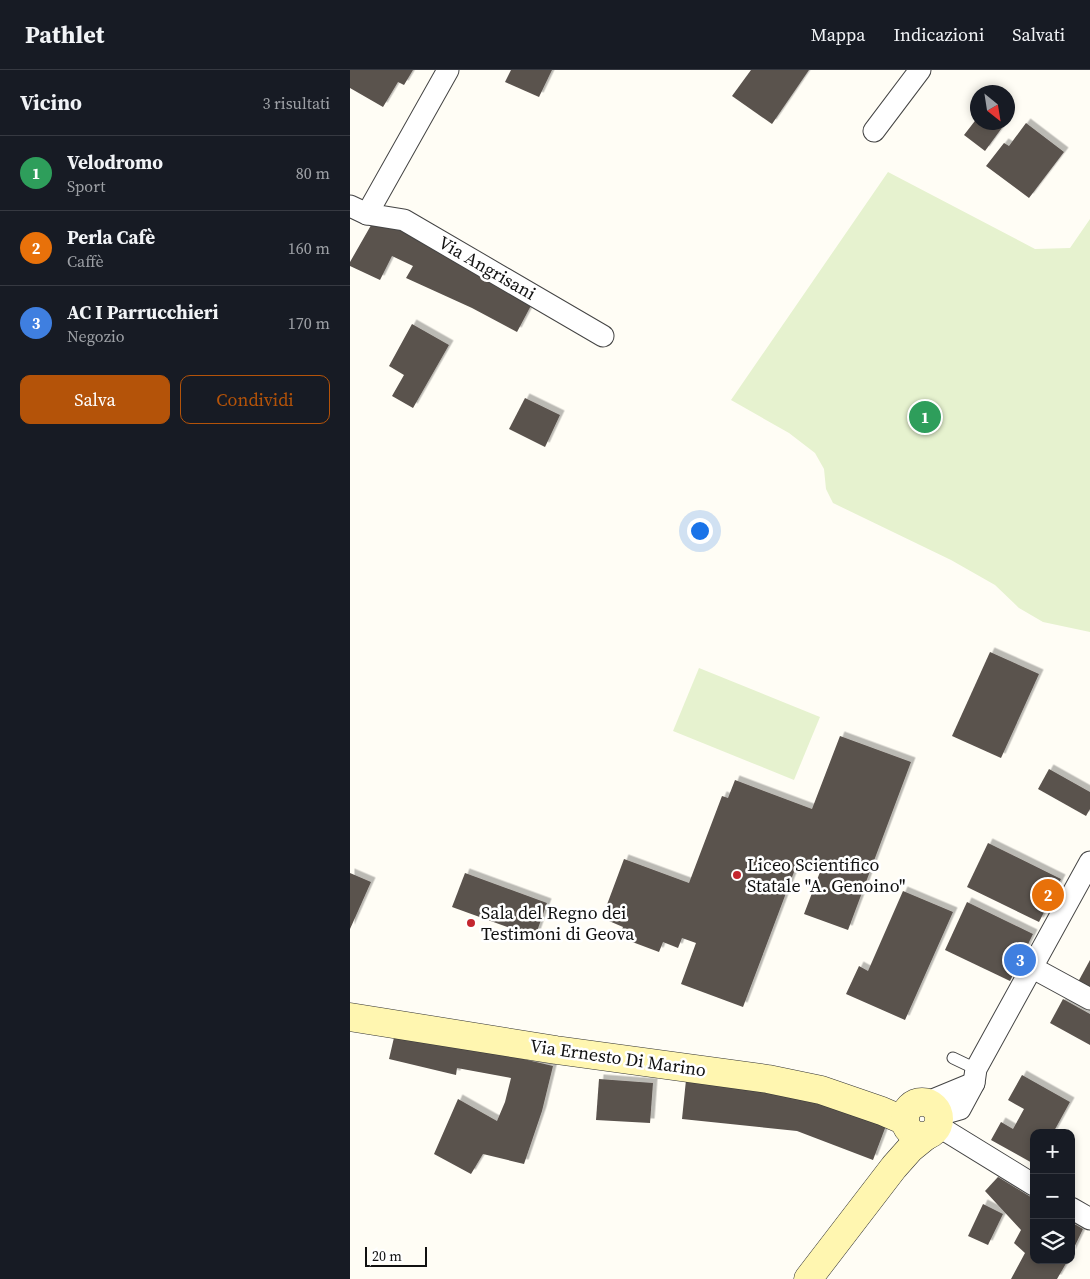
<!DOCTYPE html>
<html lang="it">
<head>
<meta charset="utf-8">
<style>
  body { margin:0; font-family:"Source Serif 4",serif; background:#242831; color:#f1f3f6 }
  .controls { position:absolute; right:15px; bottom:15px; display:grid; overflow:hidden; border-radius:10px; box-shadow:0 2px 8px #0003 }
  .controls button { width:45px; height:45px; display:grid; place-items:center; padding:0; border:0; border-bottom:1px solid #363941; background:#171b24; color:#f1f3f6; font:25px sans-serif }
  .compass { position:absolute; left:620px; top:15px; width:45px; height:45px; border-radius:50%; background:#171b24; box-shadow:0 2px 8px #0003; rotate:150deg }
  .scale { position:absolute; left:15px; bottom:12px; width:62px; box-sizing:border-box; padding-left:5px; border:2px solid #111; border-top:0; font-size:14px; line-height:18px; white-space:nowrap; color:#111; -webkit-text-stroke:4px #fff; paint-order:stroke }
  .you { position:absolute; left:349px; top:460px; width:18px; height:18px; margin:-12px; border:4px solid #fff; border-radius:50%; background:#1a73e8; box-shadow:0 0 0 8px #1a73e833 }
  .badge { display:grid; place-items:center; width:32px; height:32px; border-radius:50%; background:#b45309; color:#fff; font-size:16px; font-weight:700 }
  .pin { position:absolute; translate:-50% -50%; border:2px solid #fff; box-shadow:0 1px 5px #0006 }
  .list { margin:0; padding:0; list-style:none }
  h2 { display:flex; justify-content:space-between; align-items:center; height:65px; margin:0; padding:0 20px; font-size:21px }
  h2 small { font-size:16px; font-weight:400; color:#9ea1a6 }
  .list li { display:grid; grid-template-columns:32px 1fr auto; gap:15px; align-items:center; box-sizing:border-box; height:75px; padding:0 20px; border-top:1px solid #363941 }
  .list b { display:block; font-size:19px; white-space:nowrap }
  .list p { margin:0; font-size:16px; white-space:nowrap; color:#9ea1a6 }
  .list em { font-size:16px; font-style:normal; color:#9ea1a6 }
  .actions { display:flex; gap:10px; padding:15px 20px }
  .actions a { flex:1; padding:11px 0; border:1px solid #b45309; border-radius:10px; text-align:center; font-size:18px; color:#b45309 }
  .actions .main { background:#b45309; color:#fff }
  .icon { flex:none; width:28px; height:28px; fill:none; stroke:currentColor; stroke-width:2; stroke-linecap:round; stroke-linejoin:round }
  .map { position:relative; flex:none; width:740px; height:1209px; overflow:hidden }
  header { display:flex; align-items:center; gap:30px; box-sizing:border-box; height:70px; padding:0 25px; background:#171b24; border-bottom:1px solid #363941 }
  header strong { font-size:24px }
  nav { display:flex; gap:28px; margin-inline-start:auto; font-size:18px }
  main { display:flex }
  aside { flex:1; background:#171b24 }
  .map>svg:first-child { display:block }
  .pitch { fill:#e6f2cf }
  .building { fill:#5a524d; filter:url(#shadow) }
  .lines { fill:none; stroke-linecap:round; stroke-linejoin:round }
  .lane-casing { stroke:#444; stroke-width:13 }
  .street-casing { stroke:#444; stroke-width:23 }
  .secondary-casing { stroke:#333; stroke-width:29 }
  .lane { stroke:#fff; stroke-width:11 }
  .street { stroke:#fff; stroke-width:21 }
  .secondary { stroke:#fff6b0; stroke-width:28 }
  .poi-dot { fill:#c4262e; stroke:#fff; stroke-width:2 }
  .labels { text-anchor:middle; stroke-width:5; stroke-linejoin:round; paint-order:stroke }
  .street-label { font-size:18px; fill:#111; stroke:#fff }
  .poi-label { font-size:18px; fill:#111; stroke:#fff; text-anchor:start }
</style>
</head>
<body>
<header>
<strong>Pathlet</strong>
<nav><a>Mappa</a><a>Indicazioni</a><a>Salvati</a></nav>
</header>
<main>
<aside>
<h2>Vicino<small>3 risultati</small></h2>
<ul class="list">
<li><span class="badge" style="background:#2e9e5b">1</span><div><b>Velodromo</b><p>Sport</p></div><em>80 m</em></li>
<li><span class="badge" style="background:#e8710a">2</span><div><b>Perla Cafè</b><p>Caffè</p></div><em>160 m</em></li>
<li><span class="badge" style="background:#3f7fe0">3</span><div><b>AC I Parrucchieri</b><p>Negozio</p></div><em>170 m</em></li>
</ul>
<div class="actions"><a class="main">Salva</a><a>Condividi</a></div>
</aside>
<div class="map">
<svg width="740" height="1209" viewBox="0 0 740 1209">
  <defs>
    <filter id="shadow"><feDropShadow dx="4.5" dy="-4.5" stdDeviation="0" flood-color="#0004"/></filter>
  </defs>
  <rect width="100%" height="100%" fill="#fffdf5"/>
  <g class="pitch">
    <polygon points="538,102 685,179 720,178 740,149 740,562 693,552 669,538 645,515 601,490 483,433 476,419 474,399 465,383 439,363 381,330"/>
    <polygon points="349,598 470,647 444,710 323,661"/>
  </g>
  <g class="building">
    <polygon points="0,0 63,0 54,15 48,12 33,37 0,18"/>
    <polygon points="161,0 202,0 189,27 155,12"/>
    <polygon points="401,0 459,0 422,54 382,26"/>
    <polygon points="628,47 628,52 651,52 654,55 635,81 614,65"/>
    <polygon points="676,53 714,82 679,128 636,96 654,73 659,76"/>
    <polygon points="24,150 51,157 185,228 167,262 122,238 56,208 63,196 42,186 30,210 0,196 0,192"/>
    <polygon points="62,254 99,275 63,338 42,326 54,305 39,296"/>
    <polygon points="175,328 210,345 195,377 159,359"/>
    <polygon points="640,582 689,604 651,688 602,666"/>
    <polygon points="490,666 561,692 498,860 454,844 470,802 447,794 393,937 331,914 346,873 332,868 328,878 313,872 309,882 269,867 273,857 252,848 274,789 339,813 372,726 378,728 385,710 462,739"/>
    <polygon points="699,699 740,722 740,739 736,746 688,719"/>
    <polygon points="638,773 711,809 689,852 617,817"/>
    <polygon points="0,803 21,812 0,859"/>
    <polygon points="115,803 197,833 185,867 102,837"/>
    <polygon points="553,821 603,842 555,950 496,924 509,896 518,901"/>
    <polygon points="617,832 683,864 660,911 595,880"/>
    <polygon points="740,890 740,918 728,912"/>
    <polygon points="713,929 740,944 740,975 700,953"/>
    <polygon points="46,959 203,996 192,1041 174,1094 133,1084 121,1104 84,1084 108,1029 147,1051 155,1032 161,1008 107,998 106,1005 39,989"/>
    <polygon points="672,1005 720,1032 703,1063 684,1063 684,1094 641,1070 651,1052 663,1059 674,1039 658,1030"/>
    <polygon points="249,1009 303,1013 300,1053 246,1050"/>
    <polygon points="336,1010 424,1019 537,1053 523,1090 447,1061 332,1049"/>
    <polygon points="648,1107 684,1129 684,1190 718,1190 707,1209 661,1209 675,1183 664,1173 671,1160 635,1121"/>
    <polygon points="633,1134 653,1144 638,1175 618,1166"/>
    <polygon points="721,1152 733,1159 721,1184"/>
  </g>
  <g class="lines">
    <g class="lane-casing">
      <polyline id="lane" points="603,988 626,999"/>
    </g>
    <g class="street-casing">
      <g id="street">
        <polyline points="524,61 570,0"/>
        <polyline points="0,136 17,144 54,150 253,266"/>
        <polyline points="17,144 98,0"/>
        <polyline points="683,898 740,929"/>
        <polyline points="578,1032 624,1013"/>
        <polyline points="589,1045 610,1039 624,1013 626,999 740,792"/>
        <polyline points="588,1056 684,1115"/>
        <polyline points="721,1138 740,1149"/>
      </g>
    </g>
    <g class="secondary-casing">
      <g id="secondary">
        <polyline points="0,947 206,980 418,1009 471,1020 532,1041 555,1051"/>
        <circle cx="572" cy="1049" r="17"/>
        <polyline points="458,1209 544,1097 560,1079 576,1066"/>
      </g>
    </g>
    <use href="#lane" class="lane"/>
    <use href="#street" class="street"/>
    <use href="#secondary" class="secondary"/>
  </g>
  <g class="poi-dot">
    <circle cx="387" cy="805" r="5"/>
    <circle cx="121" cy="853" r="5"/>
  </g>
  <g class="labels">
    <g class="street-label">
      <text transform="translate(137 198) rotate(30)" y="6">Via Angrisani</text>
      <text transform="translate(268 988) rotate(8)" y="6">Via Ernesto Di Marino</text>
    </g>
    <g class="poi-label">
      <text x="397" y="801">Liceo Scientifico<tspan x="397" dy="21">Statale "A. Genoino"</tspan></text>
      <text x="131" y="849">Sala del Regno dei<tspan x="131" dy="21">Testimoni di Geova</tspan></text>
    </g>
  </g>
</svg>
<div class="controls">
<button>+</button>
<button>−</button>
<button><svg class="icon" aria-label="layers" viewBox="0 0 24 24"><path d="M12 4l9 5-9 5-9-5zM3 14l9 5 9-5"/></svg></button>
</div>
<svg class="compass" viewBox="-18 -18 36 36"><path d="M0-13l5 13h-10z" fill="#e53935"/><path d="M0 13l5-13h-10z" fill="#9ea1a6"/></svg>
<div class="scale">20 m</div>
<div class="you"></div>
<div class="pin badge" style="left:575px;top:347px;background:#2e9e5b">1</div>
<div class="pin badge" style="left:698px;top:825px;background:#e8710a">2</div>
<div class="pin badge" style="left:670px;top:890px;background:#3f7fe0">3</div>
</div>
</main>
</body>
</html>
